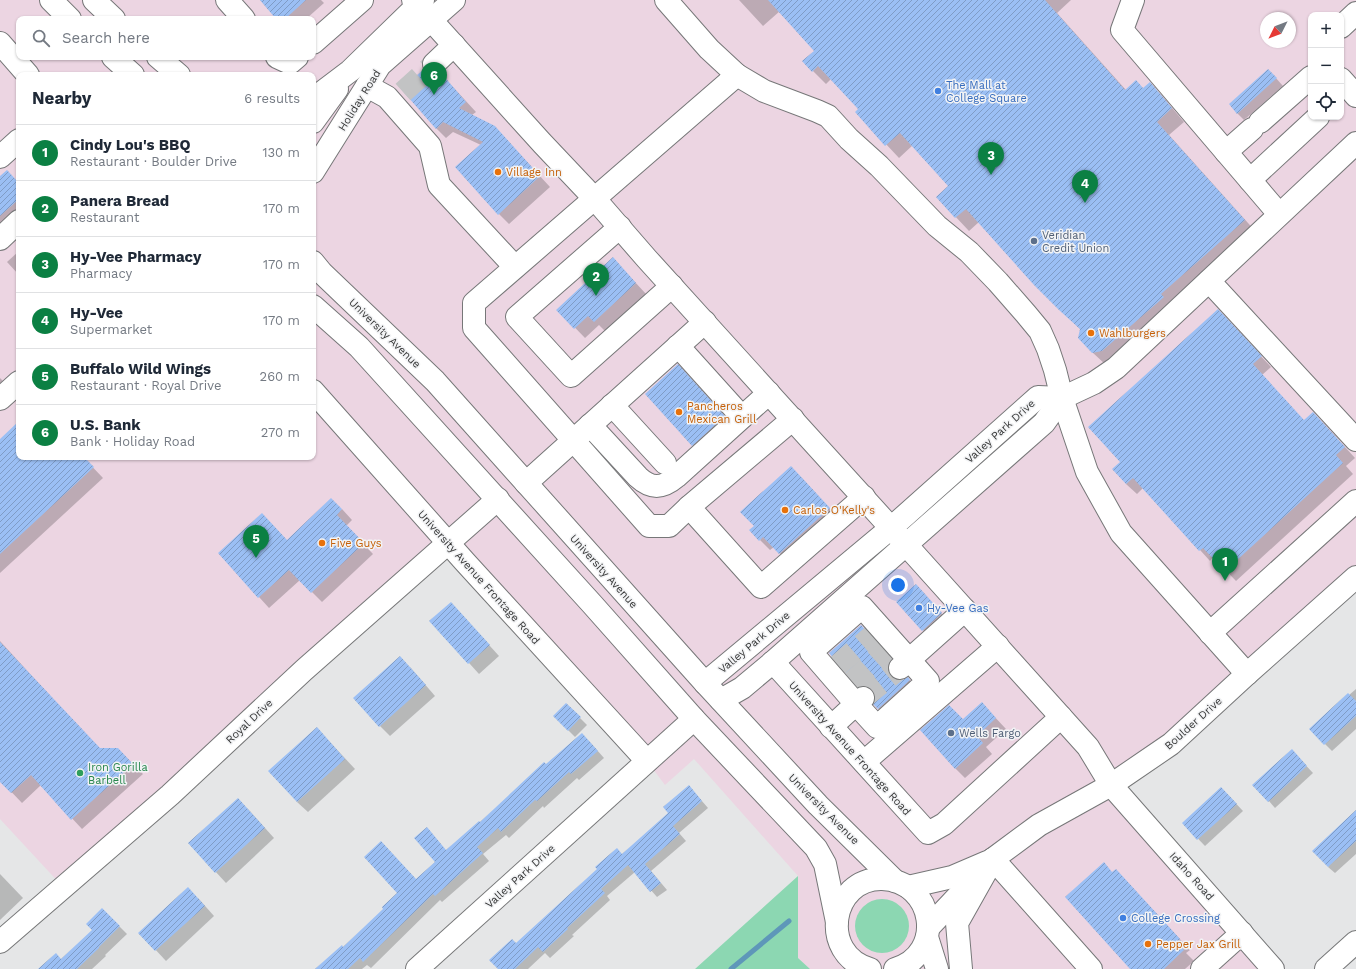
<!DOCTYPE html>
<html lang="en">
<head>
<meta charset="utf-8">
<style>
  body { margin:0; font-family:"Work Sans",sans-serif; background:#f2f2f3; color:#1f2937 }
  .controls { position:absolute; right:12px; top:12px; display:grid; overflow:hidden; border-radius:8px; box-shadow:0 1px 3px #0004 }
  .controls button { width:36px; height:36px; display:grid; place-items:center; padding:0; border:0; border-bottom:1px solid #e0e1e3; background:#fff; color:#1f2937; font:20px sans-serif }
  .compass { position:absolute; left:1260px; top:12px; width:36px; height:36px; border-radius:50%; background:#fff; box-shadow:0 1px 3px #0004; rotate:228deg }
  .you { position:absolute; left:898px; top:585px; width:14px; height:14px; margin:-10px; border:3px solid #fff; border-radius:50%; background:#1a73e8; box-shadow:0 0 0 6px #1a73e833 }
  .badge { display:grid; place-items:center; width:26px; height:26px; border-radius:50%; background:#0b8043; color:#fff; font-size:13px; font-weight:700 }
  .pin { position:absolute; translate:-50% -33px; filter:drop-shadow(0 1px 2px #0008) }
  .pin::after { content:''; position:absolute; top:21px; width:14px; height:12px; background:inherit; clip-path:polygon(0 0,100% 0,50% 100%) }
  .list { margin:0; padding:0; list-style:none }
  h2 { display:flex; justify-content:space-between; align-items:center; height:52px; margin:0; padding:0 16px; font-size:17px }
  h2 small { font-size:13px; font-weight:400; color:#747a83 }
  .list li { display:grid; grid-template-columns:26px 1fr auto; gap:12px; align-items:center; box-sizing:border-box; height:56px; padding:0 16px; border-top:1px solid #e0e1e3 }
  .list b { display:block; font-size:15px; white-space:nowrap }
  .list p { margin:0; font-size:13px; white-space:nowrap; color:#747a83 }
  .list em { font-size:13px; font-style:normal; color:#747a83 }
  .icon { flex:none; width:22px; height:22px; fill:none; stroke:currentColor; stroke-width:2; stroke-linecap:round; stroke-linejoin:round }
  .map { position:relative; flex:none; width:1356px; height:969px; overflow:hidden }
  .search { position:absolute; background:#fff; box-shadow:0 1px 3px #0004; left:16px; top:16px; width:300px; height:44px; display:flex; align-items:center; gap:10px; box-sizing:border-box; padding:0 14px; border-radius:8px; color:#747a83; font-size:15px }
  .panel { position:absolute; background:#fff; box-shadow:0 1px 3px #0004; left:16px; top:72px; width:300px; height:388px; border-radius:8px }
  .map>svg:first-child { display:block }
  .commercial { fill:#ecd5e2; fill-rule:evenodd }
  .green { fill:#8cd7b2 }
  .shadow { fill:#0003 }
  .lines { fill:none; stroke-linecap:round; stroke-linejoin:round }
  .stream { stroke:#5e97b9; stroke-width:5 }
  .building { fill:url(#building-hatch) }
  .minor-tunnel { stroke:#c2c3c4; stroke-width:22; stroke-dasharray:22 11; stroke-linecap:butt }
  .minor-casing { stroke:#767778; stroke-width:24 }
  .major-casing { stroke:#767778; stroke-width:24 }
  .minor { stroke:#fff; stroke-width:22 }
  .major { stroke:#fff; stroke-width:22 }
  .shop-dot { fill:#3f7fe0; stroke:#f2f3f5; stroke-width:1.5 }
  .food-dot { fill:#e8710a; stroke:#f2f3f5; stroke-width:1.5 }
  .service-dot { fill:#5c6f8a; stroke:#f2f3f5; stroke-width:1.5 }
  .leisure-dot { fill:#2e9e5b; stroke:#f2f3f5; stroke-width:1.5 }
  .labels { text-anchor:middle; stroke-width:3; stroke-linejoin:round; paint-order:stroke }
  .shop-label { font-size:11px; fill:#366cbe; stroke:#f2f3f5; text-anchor:start }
  .street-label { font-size:11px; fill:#363737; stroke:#f2f3f5 }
  .food-label { font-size:11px; fill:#c56008; stroke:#f2f3f5; text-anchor:start }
  .service-label { font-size:11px; fill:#4e5e75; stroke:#f2f3f5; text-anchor:start }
  .leisure-label { font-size:11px; fill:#27864d; stroke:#f2f3f5; text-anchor:start }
</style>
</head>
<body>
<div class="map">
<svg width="1356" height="969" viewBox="0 0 1356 969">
  <defs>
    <pattern id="building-hatch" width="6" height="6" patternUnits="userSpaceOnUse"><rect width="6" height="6" fill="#9bbff4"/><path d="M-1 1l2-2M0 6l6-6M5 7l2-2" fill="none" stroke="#7f9cc6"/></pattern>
  </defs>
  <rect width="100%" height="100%" fill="#e5e6e7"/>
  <path class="commercial" d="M0 0H1356V577L1111 785 1272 969H810L798 958V876L694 759 665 785 647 761 448 543 63 887 0 819ZM1311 15H1341V117H1311ZM1266 18H1290V42H1266ZM19 19H313V57H19ZM19 75H313V457H19Z"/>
  <g class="green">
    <polygon points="798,876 798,958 810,969 695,969"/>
    <circle cx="882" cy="926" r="27"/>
  </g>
  <g class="shadow">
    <polygon points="260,0 321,0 324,3 306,19 277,19"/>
    <polygon points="739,0 1071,0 1057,13 1126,90 1143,89 1150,83 1162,96 1184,122 1169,135 1257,233 1106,365 1092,352 1081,330 1034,284 979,222 969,231 937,197 950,186 913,145 899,158 856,112 859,109 831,79 826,84 813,71 804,61 815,51 780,11 763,26"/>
    <polygon points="423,71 428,75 437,77 442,75 476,112 472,115 505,138 550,187 509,224 499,214 481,145 453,132 446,138 436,128"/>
    <polygon points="1275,77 1283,86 1244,120 1237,113"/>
    <polygon points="0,177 19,183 19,218 0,235"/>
    <polygon points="19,251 19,275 7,262"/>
    <polygon points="623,269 646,294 605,331 599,325 585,338 558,310"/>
    <polygon points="1228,321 1271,367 1262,375 1304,421 1323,423 1355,458 1346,466 1353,474 1236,581 1213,557 1210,561 1200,550 1143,488 1137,494 1126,484 1121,462"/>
    <polygon points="688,376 734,427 703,455 693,445"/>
    <polygon points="0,378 7,385 0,391"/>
    <polygon points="19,423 19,457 83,457 103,478 0,573 0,441"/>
    <polygon points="801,477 839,519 790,564 774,547 770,550 760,540"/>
    <polygon points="342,509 352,520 346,526 373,554 322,602 300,580 269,608 219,553 287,541"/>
    <polygon points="923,592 948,621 929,637 923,630"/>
    <polygon points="451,603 499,656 479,674 431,621"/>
    <polygon points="864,629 894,663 891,668 890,674 892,679 896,681 903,681 908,679 913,684 882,712 874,704 876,696 874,691 871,689 865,688 862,690 859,686"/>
    <polygon points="0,641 99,749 118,749 143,774 82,829 41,785 22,803 0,780"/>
    <polygon points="410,667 435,696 390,736 380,726"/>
    <polygon points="1356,689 1356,729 1332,751 1310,729"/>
    <polygon points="566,704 587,725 575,737 554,716"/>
    <polygon points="992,714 1006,729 986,747 992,754 965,778 955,768 963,720"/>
    <polygon points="327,739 355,769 308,812 297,802"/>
    <polygon points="589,741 604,758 579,780 577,778 544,808 543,806 509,838 506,835 483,854 489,861 442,902 440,900 371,968 367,965 362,969 316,969 343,948 417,880 446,851 480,823 546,765"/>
    <polygon points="1298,757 1313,773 1275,808 1269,801"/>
    <polygon points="695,793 708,808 679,833 686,841 651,871 667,890 657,897 635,872 607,896 610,900 572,935 574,936 550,958 545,953 528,969 499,969 517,945"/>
    <polygon points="1228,795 1243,811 1205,846 1183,823"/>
    <polygon points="248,809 274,838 226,883 190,844"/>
    <polygon points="1356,813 1356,854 1335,873 1328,867"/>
    <polygon points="1116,870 1190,950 1186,953 1194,961 1185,969 1132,969 1113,873"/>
    <polygon points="0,874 23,898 0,920"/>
    <polygon points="198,898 214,916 166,961 140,933"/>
    <polygon points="102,909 127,934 105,955 106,956 92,969 39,969 61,960 93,930"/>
  </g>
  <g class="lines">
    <polyline class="stream" points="731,969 789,921"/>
  </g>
  <g class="building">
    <polygon points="260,0 306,0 285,19 276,19"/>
    <polygon points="768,0 1045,0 1125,90 1136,80 1143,88 1150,82 1172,108 1157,122 1245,220 1161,294 1164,297 1102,351 1092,353 1078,338 1080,329 1059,310 1034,285 966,209 955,218 936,197 948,186 900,133 885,146 855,112 858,109 818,66 812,72 802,61 814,51"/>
    <polygon points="1268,69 1277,78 1237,114 1229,104"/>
    <polygon points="423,70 425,73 431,76 437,76 442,74 466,102 459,108 495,126 540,176 498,215 455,167 483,142 443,122 436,129 401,89"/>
    <polygon points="7,170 19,183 19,199 0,216 0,176"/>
    <polygon points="613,257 636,283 594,322 588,316 574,329 556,310"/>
    <polygon points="1218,309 1262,356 1253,364 1304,420 1313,412 1345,447 1336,455 1343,463 1225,571 1203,548 1199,551 1133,478 1126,484 1112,469 1120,462 1088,427"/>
    <polygon points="678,364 725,416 692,446 645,394"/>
    <polygon points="19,421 19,457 84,457 94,467 0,554 0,439"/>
    <polygon points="791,466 830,508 779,554 763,537 759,541 749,530 754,526 740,512"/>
    <polygon points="331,498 342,509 337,515 364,543 311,593 289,570 258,598 218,553 262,513 287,540"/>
    <polygon points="916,584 942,613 922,631 896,602"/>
    <polygon points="451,602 490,645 468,664 429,621"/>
    <polygon points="861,625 892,659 888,664 888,670 890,676 896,680 903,680 908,677 910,680 878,709 873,704 875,696 872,690 867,686 861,686 858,687 829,653"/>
    <polygon points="0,642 100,748 118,748 133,764 71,820 31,775 11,793 0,782"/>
    <polygon points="400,656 426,685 379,727 353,698"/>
    <polygon points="1348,693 1356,701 1356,716 1324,745 1309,729"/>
    <polygon points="982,702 996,718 977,736 983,743 955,769 920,730 949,705 963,719"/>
    <polygon points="566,703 581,717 568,731 553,716"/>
    <polygon points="317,727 345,759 297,802 268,771"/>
    <polygon points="582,733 598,751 571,774 569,772 537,801 535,800 501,832 498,828 477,847 483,853 435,896 433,894 363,962 360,958 348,969 315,969 342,945 343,947 383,909 382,907 397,893 364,857 381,841 416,879 435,862 414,838 427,827 446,850 479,821 480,822 544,762 546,764"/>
    <polygon points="1292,749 1307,766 1268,802 1252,785"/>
    <polygon points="689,785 702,801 673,826 680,834 645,864 661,883 650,892 628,865 601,889 605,893 567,928 568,929 543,952 538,947 515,969 498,969 489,960 512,939 516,943 597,869 595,867 617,848 622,854 668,813 663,807"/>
    <polygon points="1221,787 1237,804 1197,840 1182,823"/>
    <polygon points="238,798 265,828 215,873 188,843"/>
    <polygon points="1356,810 1356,841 1328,867 1312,851"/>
    <polygon points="1104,862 1112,872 1116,869 1180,939 1177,942 1184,950 1164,969 1130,969 1065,897"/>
    <polygon points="188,887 205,906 155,951 138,933"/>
    <polygon points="102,908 120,926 99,947 99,948 77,969 38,969 56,953 61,959 92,930 86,924"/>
  </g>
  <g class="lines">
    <g class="minor-tunnel">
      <polyline points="403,92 434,64"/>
      <polyline points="837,666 873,635"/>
      <polyline points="851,683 886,651"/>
      <polyline points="863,698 900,668"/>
    </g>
    <g class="minor-casing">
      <g id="minor">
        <polyline points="227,0 244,19"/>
        <polyline points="413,0 542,143 594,198 647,259 891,528 1088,747 1111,785 1273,969"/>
        <polyline points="666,0 709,49 737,75 764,91 817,111 828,116 849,139 879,166 937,226 969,252 998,282 1026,314 1040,331 1048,349 1055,370 1062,398 1087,472 1121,533 1247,674"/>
        <polyline points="1133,0 1122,30 1279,214"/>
        <polyline points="1341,27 1356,13"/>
        <polyline points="0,43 28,75"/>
        <polyline points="313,43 362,0"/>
        <polyline points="277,57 290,63 297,57"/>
        <polyline points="434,64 454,45"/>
        <polyline points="1341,79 1356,96"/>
        <polyline points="367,86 387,97 430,146 439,185 515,267"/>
        <polyline points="313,99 350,71 423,0"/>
        <polyline points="313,122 337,89"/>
        <polyline points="1260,122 1311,77"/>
        <polyline points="1226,152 1252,129"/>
        <polyline points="0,157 19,140"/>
        <polyline points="313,172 380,65 454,0"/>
        <polyline points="1250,180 1318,117"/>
        <polyline points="620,227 517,317 571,376 672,286"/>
        <polyline points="0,239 19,221"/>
        <polyline points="1209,281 1356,440"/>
        <polyline points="678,346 742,417"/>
        <polyline points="313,391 465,562 647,761"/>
        <polyline points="0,399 19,382"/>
        <polyline points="612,405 665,463"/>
        <polyline points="793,419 689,507 761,587 864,497"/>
        <path d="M590 425 638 477C651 489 662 489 676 477L769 393"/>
        <polyline points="526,483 705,322"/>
        <polyline points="689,507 669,526 649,526 474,328 474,303 737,75"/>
        <polyline points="1210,633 1356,501"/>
        <polyline points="773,662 928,833 944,824 1061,717"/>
        <polyline points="900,668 965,610"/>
        <polyline points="705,683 891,528 1038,397 1062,398 1094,383 1116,368 1356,143"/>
        <polyline points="721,700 742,688 773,662 1044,423 1062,398"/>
        <polyline points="831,727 856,704 877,727 928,681 862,607 811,652 856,704 863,698"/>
        <polyline points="864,762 998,646"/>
        <polyline points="993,859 1091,969"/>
        <polyline points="908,887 952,877 987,862"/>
        <polyline points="928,928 993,859 1039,825 1111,785 1171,744 1247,674 1356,577"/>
        <polyline points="0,942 170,795 304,670 498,499"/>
        <polyline points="417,969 694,719"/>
        <polyline points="1202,969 1242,933"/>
        <polyline points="1326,969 1356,942"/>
      </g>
    </g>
    <g class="major-casing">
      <g id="major">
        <polyline points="51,0 70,19"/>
        <polyline points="94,0 114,19"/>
        <polyline points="113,57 133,75"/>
        <polyline points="158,57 179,75"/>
        <polyline points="313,262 322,273 435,381 705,683 818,805 895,881"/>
        <polyline points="313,306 359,347 592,604 694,719 816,848 825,864 837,922"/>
        <polyline points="927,937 937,969"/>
        <path d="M870 969C818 954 831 878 882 879 935 881 946 954 895 969"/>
        <polyline points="961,969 957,923 993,859"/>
      </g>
    </g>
    <use href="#minor" class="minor"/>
    <use href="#major" class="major"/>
  </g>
  <g class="shop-dot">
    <circle cx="938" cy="91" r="4"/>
    <circle cx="919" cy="608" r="4"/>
    <circle cx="1123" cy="918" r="4"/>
  </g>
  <g class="food-dot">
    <circle cx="498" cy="172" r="4"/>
    <circle cx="1091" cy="333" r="4"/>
    <circle cx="679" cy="412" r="4"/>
    <circle cx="785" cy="510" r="4"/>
    <circle cx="322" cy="543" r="4"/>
    <circle cx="1148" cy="944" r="4"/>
  </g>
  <g class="service-dot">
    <circle cx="1034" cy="241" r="4"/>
    <circle cx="951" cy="733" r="4"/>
  </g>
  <circle class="leisure-dot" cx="80" cy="773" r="4"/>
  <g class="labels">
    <g class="shop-label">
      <text x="946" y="89">The Mall at<tspan x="946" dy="13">College Square</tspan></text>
      <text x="927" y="612">Hy-Vee Gas</text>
      <text x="1131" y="922">College Crossing</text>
    </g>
    <g class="street-label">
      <text transform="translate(359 100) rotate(-58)" y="4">Holiday Road</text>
      <text transform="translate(385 333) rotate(44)" y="4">University Avenue</text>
      <text transform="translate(1000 431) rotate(-42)" y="4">Valley Park Drive</text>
      <text transform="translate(604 571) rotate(48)" y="4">University Avenue</text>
      <text transform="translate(479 577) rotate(48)" y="4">University Avenue Frontage Road</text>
      <text transform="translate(754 642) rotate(-40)" y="4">Valley Park Drive</text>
      <text transform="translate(249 721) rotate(-43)" y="4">Royal Drive</text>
      <text transform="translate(1193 723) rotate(-42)" y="4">Boulder Drive</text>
      <text transform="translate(850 748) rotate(48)" y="4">University Avenue Frontage Road</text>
      <text transform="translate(824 809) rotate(45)" y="4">University Avenue</text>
      <text transform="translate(520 876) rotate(-42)" y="4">Valley Park Drive</text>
      <text transform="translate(1192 876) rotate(48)" y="4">Idaho Road</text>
    </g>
    <g class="food-label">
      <text x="506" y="176">Village Inn</text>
      <text x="1099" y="337">Wahlburgers</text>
      <text x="687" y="410">Pancheros<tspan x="687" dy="13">Mexican Grill</tspan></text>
      <text x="793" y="514">Carlos O'Kelly's</text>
      <text x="330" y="547">Five Guys</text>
      <text x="1156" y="948">Pepper Jax Grill</text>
    </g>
    <g class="service-label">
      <text x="1042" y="239">Veridian<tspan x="1042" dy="13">Credit Union</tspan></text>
      <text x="959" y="737">Wells Fargo</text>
    </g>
    <g class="leisure-label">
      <text x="88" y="771">Iron Gorilla<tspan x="88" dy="13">Barbell</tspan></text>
    </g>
  </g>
</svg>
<div class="controls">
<button>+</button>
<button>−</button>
<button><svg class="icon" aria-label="locate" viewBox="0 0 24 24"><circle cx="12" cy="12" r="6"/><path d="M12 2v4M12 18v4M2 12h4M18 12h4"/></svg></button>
</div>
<svg class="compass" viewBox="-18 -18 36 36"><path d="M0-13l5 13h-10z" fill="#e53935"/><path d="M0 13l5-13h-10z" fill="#747a83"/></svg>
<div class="you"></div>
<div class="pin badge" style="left:1225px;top:581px">1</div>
<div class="pin badge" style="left:596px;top:296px">2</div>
<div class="pin badge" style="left:991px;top:175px">3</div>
<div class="pin badge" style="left:1085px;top:203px">4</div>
<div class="pin badge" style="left:256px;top:558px">5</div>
<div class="pin badge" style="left:434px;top:95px">6</div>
<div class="search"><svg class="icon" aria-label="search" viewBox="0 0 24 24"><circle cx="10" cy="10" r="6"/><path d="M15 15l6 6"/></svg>Search here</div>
<section class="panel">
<h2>Nearby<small>6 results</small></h2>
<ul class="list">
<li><span class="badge">1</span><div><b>Cindy Lou's BBQ</b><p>Restaurant · Boulder Drive</p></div><em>130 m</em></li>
<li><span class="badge">2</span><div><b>Panera Bread</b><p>Restaurant</p></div><em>170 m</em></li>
<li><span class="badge">3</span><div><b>Hy-Vee Pharmacy</b><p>Pharmacy</p></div><em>170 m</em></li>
<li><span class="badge">4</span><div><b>Hy-Vee</b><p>Supermarket</p></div><em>170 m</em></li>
<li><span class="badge">5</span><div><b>Buffalo Wild Wings</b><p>Restaurant · Royal Drive</p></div><em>260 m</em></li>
<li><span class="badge">6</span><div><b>U.S. Bank</b><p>Bank · Holiday Road</p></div><em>270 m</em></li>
</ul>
</section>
</div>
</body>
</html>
